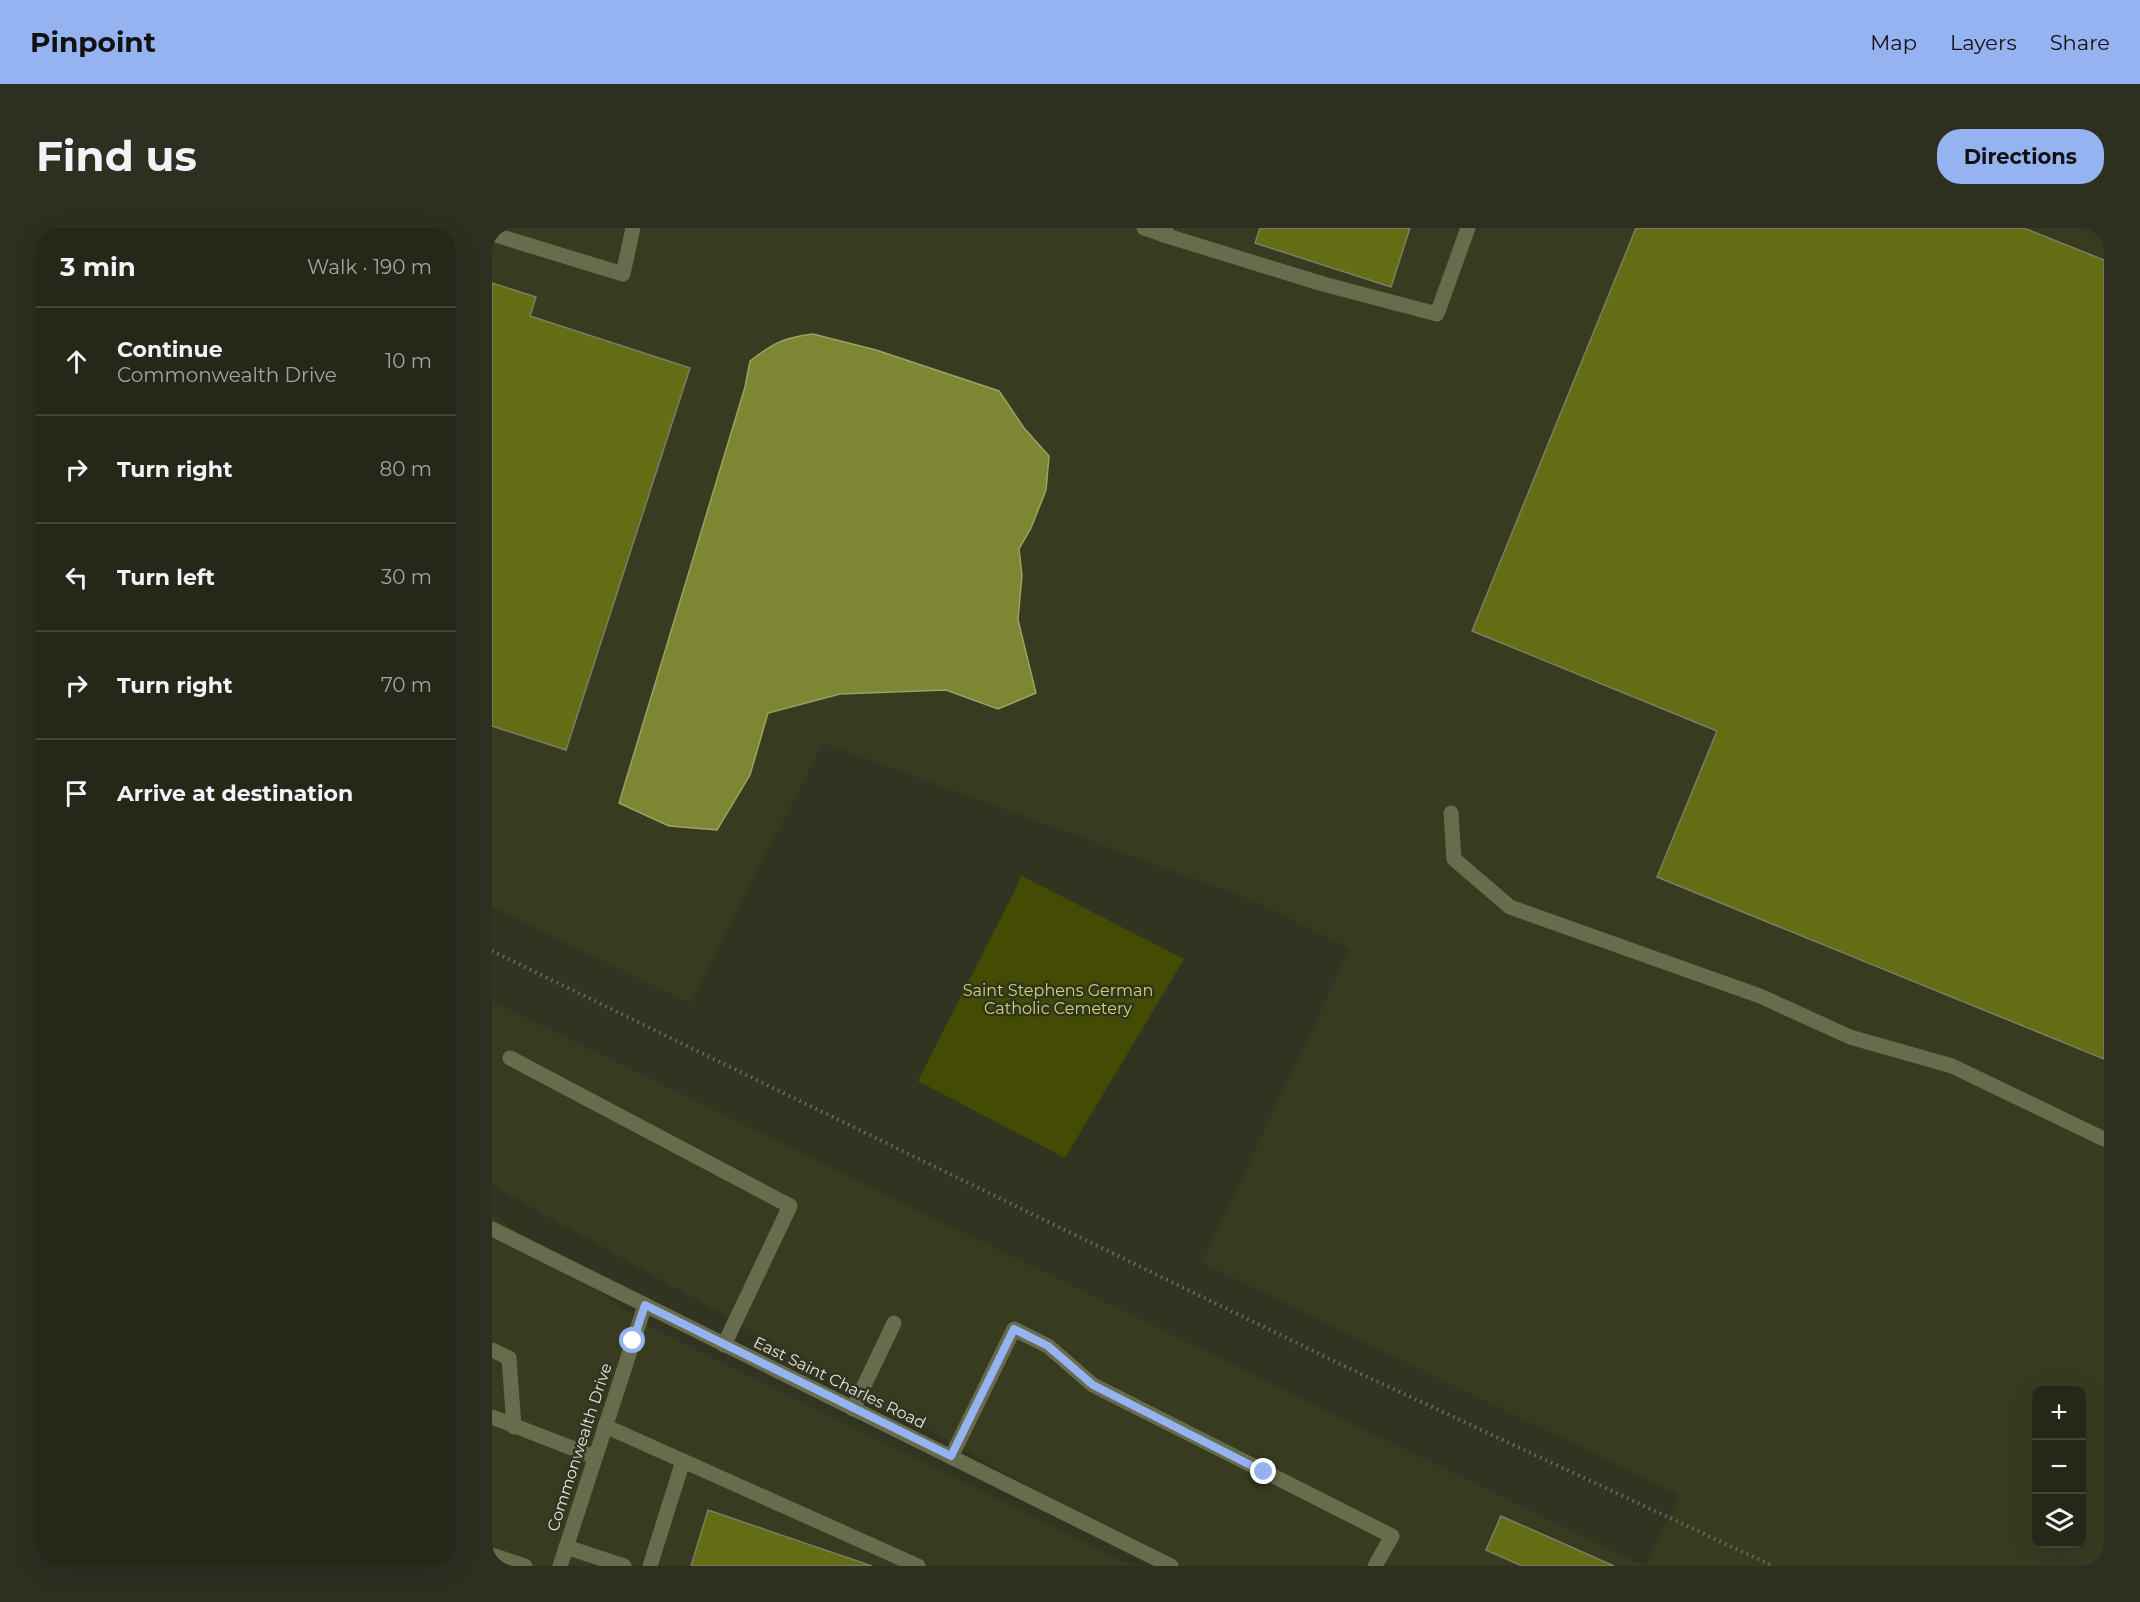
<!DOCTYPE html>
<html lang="en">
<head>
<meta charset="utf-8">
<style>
  body { margin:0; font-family:Montserrat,sans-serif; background:#2d2f21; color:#f1f3f6 }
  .controls { position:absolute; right:18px; bottom:18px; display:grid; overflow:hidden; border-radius:12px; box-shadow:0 6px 24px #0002 }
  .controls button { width:54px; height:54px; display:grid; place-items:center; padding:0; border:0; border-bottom:2px solid #424437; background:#252718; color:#f1f3f6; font:30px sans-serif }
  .stop { position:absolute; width:18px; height:18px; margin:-14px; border:4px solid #95b2f1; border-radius:50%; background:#fff }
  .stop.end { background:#95b2f1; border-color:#fff; box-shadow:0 2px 6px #0008 }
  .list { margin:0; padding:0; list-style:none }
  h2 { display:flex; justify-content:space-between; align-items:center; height:78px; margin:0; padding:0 24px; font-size:26px }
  h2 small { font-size:20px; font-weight:400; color:#a3a5a2 }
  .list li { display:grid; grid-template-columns:39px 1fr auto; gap:18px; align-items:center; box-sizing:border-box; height:108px; padding:0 24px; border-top:2px solid #424437 }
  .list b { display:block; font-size:22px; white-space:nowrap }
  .list p { margin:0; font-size:20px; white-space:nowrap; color:#a3a5a2 }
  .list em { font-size:20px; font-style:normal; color:#a3a5a2 }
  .icon { flex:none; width:33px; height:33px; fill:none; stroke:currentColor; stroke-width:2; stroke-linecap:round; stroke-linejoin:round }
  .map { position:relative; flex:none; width:1612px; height:1338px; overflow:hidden; border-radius:24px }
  header { display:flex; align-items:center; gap:36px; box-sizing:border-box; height:84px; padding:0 30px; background:#95b2f1; color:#111 }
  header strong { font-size:28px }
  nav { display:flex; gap:33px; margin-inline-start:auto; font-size:21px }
  .intro { display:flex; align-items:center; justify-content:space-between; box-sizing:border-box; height:144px; padding:0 36px }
  h1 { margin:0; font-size:42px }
  .button { padding:15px 27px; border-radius:24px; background:#95b2f1; color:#111; font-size:21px; font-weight:700 }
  main { display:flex; gap:36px; padding:0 36px }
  aside { flex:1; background:#252718; border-radius:24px; box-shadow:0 6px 24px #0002 }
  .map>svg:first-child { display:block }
  .built { fill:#373b20; fill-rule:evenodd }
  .green { fill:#444b03 }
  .water { fill:#7c8633; stroke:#9ba264; stroke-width:1.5 }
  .building { fill:#646c14; stroke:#7a7e67; stroke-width:1.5 }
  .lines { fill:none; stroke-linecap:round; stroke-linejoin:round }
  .path { stroke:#6b6e5c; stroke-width:4; stroke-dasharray:1.5 4.5; stroke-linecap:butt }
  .service { stroke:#676c4c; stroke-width:15 }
  .minor { stroke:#676c4c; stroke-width:15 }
  .tertiary { stroke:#676c4c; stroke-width:15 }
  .route { stroke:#95b2f1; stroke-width:8 }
  .labels { text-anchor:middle; stroke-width:5; stroke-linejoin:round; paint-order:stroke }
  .park-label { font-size:16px; fill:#cbd96a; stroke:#313420 }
  .street-label { font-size:16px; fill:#e2e5d8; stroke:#313420 }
</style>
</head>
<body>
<header>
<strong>Pinpoint</strong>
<nav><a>Map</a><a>Layers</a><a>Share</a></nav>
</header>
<div class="intro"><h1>Find us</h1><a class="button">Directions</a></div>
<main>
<aside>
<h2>3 min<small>Walk · 190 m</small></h2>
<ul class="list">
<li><svg class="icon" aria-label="ahead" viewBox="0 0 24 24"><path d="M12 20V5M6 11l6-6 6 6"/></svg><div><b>Continue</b><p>Commonwealth Drive</p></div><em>10 m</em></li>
<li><svg class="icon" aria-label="right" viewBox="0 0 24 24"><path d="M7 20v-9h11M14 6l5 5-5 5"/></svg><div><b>Turn right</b></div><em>80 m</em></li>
<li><svg class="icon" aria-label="left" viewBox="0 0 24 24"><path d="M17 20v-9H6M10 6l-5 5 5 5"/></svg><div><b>Turn left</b></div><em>30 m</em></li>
<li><svg class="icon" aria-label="right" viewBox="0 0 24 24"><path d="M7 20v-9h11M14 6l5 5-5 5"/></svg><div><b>Turn right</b></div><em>70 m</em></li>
<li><svg class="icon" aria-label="arrive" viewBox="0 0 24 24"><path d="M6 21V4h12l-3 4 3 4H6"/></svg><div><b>Arrive at destination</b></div></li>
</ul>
</aside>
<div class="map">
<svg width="1612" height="1338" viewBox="0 0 1612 1338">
  <rect width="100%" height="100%" fill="#313420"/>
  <g class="built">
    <path d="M0 0H1612V1338H1154L1187 1267 710 1035 858 721 763 673 331 515 198 775 0 679ZM1544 1162H1590V1316H1544Z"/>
    <polygon points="0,773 1151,1338 679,1338 0,957"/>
    <polygon points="0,986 158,1099 641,1338 0,1338"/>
  </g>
  <polygon class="green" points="530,648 692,731 573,930 426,853"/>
  <path class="water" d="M321 106 384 122 507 163 532 200 557 228 554 262 539 300 527 321 530 347 526 392 544 465 506 481 454 462 348 466 276 485 258 547 225 602 177 598 127 575 253 159 258 133C283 114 291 110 321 106Z"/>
  <g class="building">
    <polygon points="768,0 918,0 899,59 763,15"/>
    <polygon points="1144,0 1532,0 1612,32 1612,831 1165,649 1225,503 980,403"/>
    <polygon points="0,55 44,69 38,88 198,140 74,522 0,498"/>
    <polygon points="216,1282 380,1338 199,1338"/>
    <polygon points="1009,1288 1122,1338 1030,1338 994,1322"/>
  </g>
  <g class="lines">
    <polyline class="path" points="0,723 850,1137 1281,1338"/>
    <g class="service">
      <polyline points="652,0 672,7"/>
      <polyline points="674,0 672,7 831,56 945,86 976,0"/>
      <polyline points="0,6 131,46 141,0"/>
      <polyline points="959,585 962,631 1018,679 1268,768 1358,809 1460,838 1612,911"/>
      <polyline points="18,830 298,978 232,1117"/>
      <polyline points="0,1122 17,1130 22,1199"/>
      <polyline points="361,1181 402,1095"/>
      <polyline points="0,1189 103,1229"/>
      <polyline points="113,1198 426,1338"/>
      <polyline points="459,1229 522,1101 556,1118 601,1157 900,1308 883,1338"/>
      <polyline points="74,1319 132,1338"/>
      <polyline points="0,1327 33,1338"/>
      <polyline points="158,1338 191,1233"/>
    </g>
    <polyline class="minor" points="68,1338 153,1077"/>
    <polyline class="tertiary" points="0,1001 679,1338"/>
  </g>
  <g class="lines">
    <polyline class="route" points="141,1113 153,1077 459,1228 522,1101 556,1118 601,1157 772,1244"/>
  </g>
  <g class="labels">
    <g class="park-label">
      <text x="566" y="768">Saint Stephens German<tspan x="566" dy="18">Catholic Cemetery</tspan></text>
    </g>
    <g class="street-label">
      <text transform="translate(348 1154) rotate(26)" y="6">East Saint Charles Road</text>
      <text transform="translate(87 1219) rotate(-72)" y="6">Commonwealth Drive</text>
    </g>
  </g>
</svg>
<div class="controls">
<button>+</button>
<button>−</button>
<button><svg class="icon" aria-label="layers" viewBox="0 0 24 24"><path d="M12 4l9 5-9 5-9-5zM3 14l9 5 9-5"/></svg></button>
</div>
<div class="stop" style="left:141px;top:1113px"></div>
<div class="stop end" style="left:772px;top:1244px"></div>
</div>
</main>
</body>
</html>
